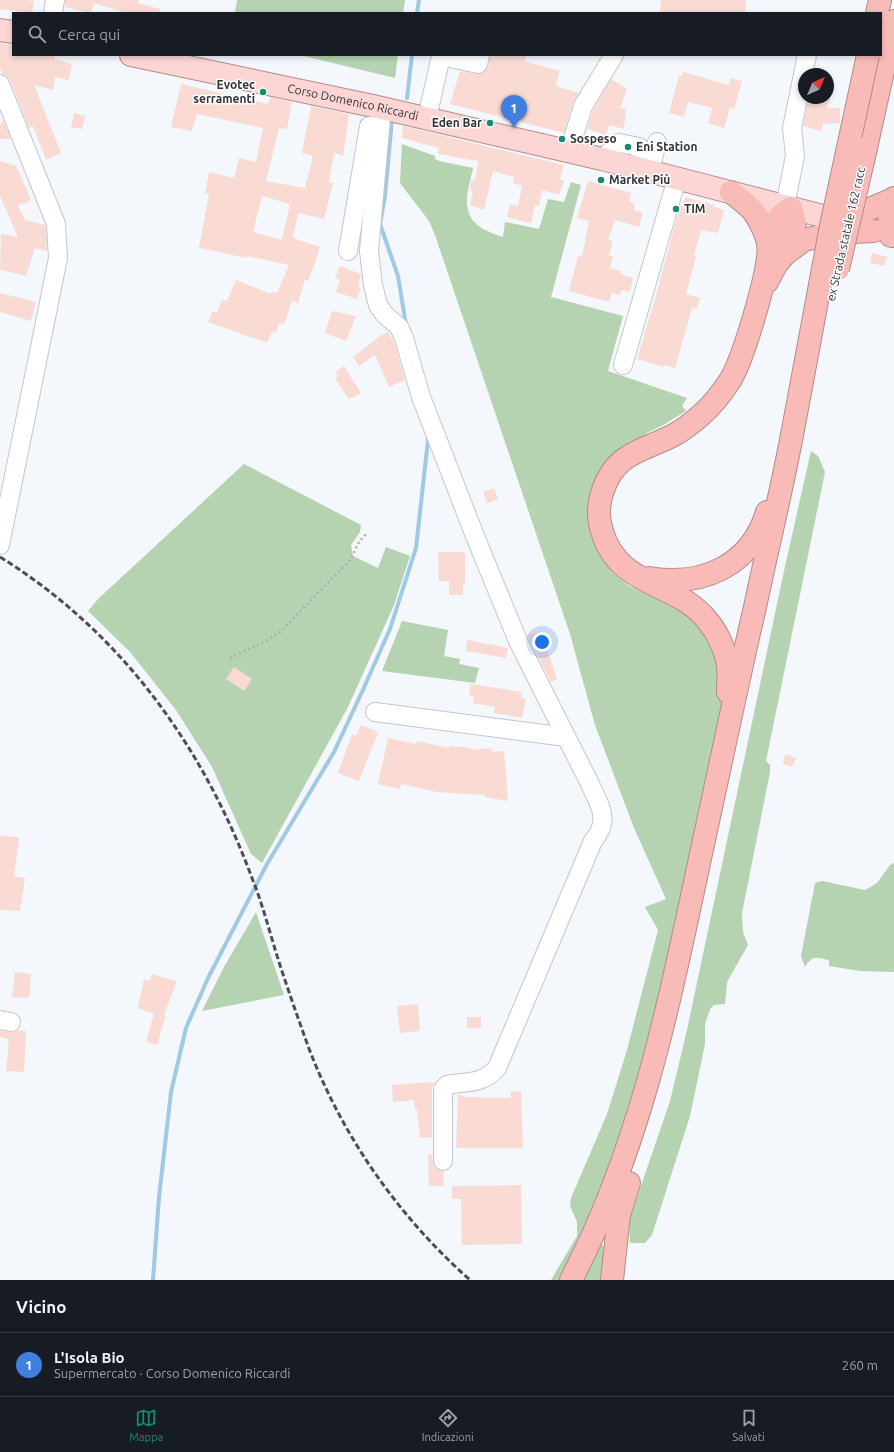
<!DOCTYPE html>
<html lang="it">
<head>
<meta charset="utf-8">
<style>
  body { margin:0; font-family:Ubuntu,sans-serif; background:#20242c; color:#f1f3f6 }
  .compass { position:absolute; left:798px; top:68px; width:36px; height:36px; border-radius:50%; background:#171b24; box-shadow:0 2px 6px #0003; rotate:44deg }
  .you { position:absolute; left:542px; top:642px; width:14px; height:14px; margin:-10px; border:3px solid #fff; border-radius:50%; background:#1a73e8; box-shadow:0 0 0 6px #1a73e833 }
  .badge { display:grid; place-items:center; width:26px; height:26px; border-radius:50%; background:#178b6d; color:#fff; font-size:13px; font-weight:700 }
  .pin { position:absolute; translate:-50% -33px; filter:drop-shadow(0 1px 2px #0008) }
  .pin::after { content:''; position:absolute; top:21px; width:14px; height:12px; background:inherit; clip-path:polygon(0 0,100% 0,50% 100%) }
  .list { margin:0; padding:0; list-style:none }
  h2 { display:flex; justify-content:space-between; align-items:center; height:52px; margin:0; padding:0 16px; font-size:17px }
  h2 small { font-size:13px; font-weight:400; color:#9ea1a6 }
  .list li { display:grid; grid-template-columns:26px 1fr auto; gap:12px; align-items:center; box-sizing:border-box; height:64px; padding:0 16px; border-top:1px solid #363941 }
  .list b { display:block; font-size:15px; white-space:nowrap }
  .list p { margin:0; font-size:13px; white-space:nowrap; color:#9ea1a6 }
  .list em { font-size:13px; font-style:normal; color:#9ea1a6 }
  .icon { flex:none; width:22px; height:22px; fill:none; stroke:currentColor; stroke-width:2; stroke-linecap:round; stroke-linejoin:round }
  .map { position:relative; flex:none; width:894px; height:1280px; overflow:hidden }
  .search { position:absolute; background:#171b24; box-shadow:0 2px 6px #0003; left:12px; right:12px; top:12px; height:44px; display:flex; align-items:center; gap:10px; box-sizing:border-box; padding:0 14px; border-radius:0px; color:#9ea1a6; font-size:15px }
  .sheet { height:116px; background:#171b24 }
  nav { display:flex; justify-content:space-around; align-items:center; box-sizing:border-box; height:56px; border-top:1px solid #363941; background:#171b24; font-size:11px; color:#9ea1a6 }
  nav a { display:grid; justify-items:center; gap:2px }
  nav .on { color:#178b6d }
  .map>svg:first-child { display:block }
  .green { fill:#b5d2b1 }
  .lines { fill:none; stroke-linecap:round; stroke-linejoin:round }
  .stream { stroke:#a0c9e3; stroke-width:4 }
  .building { fill:#f9dbd4; fill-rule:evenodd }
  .minor-casing { stroke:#c3c6ca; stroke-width:20 }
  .major-casing { stroke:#b38b8a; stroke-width:24 }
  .highway-casing { stroke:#b38b8a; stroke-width:24 }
  .path { stroke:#acaeb2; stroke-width:2.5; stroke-dasharray:2 3; stroke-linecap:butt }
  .minor { stroke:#fff; stroke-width:18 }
  .major { stroke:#fbd6d4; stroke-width:22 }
  .highway { stroke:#f8bbb8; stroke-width:22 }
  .rail { stroke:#4c4e50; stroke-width:3; stroke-dasharray:6 3; stroke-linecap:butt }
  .highway-bridge-casing { stroke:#b38b8a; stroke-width:24; stroke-linecap:butt }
  .highway-bridge { stroke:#f8bbb8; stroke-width:22 }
  .poi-dot { fill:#178b6d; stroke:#fff; stroke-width:1.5 }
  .labels { text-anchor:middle; stroke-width:3; stroke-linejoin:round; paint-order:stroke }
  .poi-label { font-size:12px; font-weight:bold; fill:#323335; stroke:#fff; text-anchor:start }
  .street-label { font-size:12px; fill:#323335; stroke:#fff }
</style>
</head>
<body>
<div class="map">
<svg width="894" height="1280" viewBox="0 0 894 1280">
  <rect width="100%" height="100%" fill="#f4f7fc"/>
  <g class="green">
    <polygon points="237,0 405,0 403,13 235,13"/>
    <polygon points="300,55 398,55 395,78"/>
    <path d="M402 144 435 156V159L439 161 473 168C468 191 458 216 485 230 491 233 497 235 503 237L505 222 539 229 548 199 564 202 571 182 581 185 551 297 623 316 608 371 687 398 682 406 686 411 665 424 645 434 646 438 631 446 593 537 600 556 613 573 629 586 642 592 661 598 691 616 716 646 725 688 723 710 641 1088 586 1234 609 1250 607 1280H551L577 1236V1222L570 1206 571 1198 607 1114 627 1050 658 930 645 907 666 899 634 828 595 725 570 634 435 235 429 221 400 183Z"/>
    <polygon points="811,451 818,456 825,472 766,761 770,765 770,772 742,913 743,932 748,945 727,982 725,1004 714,1005 710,1009 705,1024 705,1044 690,1116 652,1235 645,1243 630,1243 629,1221 670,1101 687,1030 784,571"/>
    <polygon points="244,464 361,525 360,532 351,545 353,556 378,568 386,547 410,556 394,605 348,707 262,863 251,854 212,767 176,710 130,652 88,611 98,599"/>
    <polygon points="402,621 448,630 444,656 460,659 459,664 479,668 475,683 382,671"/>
    <path d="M894 863V972L860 971 829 966V960C816 957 812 955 805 967L801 956 815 883 822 881 865 890 877 883 890 865Z"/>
    <polygon points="256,912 284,995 202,1011 224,967"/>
  </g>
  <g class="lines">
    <g class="stream">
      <polyline points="417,13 419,0"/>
      <polyline points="407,98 412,55"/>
      <polyline points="392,119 385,196 380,224 398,276 406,325"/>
      <polyline points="153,1280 159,1197 171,1092 186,1028 208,978 267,864 334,752 362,692 390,629 416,548 428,440"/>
    </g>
  </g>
  <g class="building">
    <polygon points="0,0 26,0 34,1 32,13 0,9"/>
    <polygon points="65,0 139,0 138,3 160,9 160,13 126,13 94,3 91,13 65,7"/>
    <polygon points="661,0 746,0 745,13 660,13"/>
    <polygon points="0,43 13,45 13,55 55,55 54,59 72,64 69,80 55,77 53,90 34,85 61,153 46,160 33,126 29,128 10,80 7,76 2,74 0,68"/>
    <polygon points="490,55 527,55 524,61 560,71 556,86 579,93 573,103 564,133 450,104 460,71 476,74 482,74 485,71 488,67"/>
    <polygon points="683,72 729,85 731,78 742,81 734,109 730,108 724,128 708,123 712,108 688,102 684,117 669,113 679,75 682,76"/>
    <polygon points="611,79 627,89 620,108 626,109 624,129 609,125 606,135 587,129 593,110"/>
    <path d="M181 84 268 104 270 97 292 102 287 129 279 128 266 181 305 188 313 156 302 153 311 106 349 114 343 156 334 153 329 182 333 183 324 219 298 213 293 238 320 247 315 263 308 281 305 279 298 303 292 301 284 324 279 323 276 333 272 332 267 343 208 322 212 312H217L222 300 227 301 236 280 271 294V292L277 293 289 265 247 256V258L199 248 209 194 205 193 209 172 234 178 239 158 256 162 263 128 197 114 192 131 171 127ZM262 196 290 204 282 240 253 232Z"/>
    <polygon points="811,98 830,98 827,108 840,108 840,123 823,124 821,131 803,126 808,101 810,102"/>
    <polygon points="74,113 85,116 82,129 71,127"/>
    <polygon points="3,120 11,139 0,139 0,125"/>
    <polygon points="403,126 564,165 560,179 564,180 559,195 542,190 539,206 535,205 531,223 507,217 510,204 518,206 522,186 513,183 514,177 493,171 484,210 470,205 473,191 470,190 471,180 475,181 478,161 438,154 439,148 402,138"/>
    <polygon points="0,161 16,166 31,200 18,206 25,220 45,225 46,226 47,251 35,248 26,276 0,270 1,234 18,237 0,196"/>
    <polygon points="588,181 631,193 629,201 635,204 634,210 643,213 639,227 615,220 608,240 613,241 609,256 613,256 610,268 621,271 620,274 633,278 630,292 622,290 620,295 612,293 609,302 569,291 578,256 582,257 589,221 577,218"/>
    <polygon points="685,197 714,205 714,207 724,210 718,233 701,230 694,255 696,256 686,294 700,298 697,309 692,308 675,368 664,365 664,367 637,359 656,296 680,205 682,206"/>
    <polygon points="872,253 887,257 884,266 870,263"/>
    <polygon points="340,266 361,274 358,287 361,288 357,299 336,292 340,280 335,278"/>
    <polygon points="0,293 36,302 31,321 0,312"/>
    <polygon points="332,311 356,316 346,341 325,333"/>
    <polygon points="388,332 394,342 405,380 389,387 375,355 359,366 353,357 380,336"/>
    <polygon points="344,366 361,393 349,399 335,379 338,376 335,372"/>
    <polygon points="494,488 498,499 487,503 483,492"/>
    <polygon points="438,552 465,552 465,583 463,583 463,595 449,595 449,581 439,581"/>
    <polygon points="541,631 557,679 551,682 527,635"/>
    <polygon points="467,640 508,648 506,658 466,651"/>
    <polygon points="234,667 252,679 244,691 226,679"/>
    <polygon points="471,684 522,692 521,698 526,699 522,718 494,713 495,707 473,703 474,696 469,695"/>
    <polygon points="361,725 378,732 359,781 338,773 352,734 356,736"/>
    <polygon points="388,738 416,744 417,741 449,748 449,746 471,748 471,750 492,748 493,752 504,751 508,801 485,797 485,795 437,792 401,784 400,789 378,784"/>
    <polygon points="785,754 796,758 792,767 783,764"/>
    <polygon points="0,835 19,838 14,876 25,878 20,911 0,910"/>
    <polygon points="15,972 31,974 29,998 12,997"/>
    <polygon points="152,974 177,981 164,1015 166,1015 157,1045 146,1041 154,1014 138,1008 144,979 150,981"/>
    <polygon points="418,1004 420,1031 400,1033 397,1006"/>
    <rect x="467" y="1017" width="14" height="11"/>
    <polygon points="18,1030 26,1031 24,1072 6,1071 9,1039 0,1037 0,1031 10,1032 14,1032"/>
    <polygon points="434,1082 432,1089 432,1137 420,1138 417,1110 415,1110 414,1100 393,1102 392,1085"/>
    <polygon points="521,1091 523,1148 456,1148 458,1094 465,1097 511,1098 510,1092"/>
    <polygon points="428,1154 432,1155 434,1167 438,1170 443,1171 444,1186 429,1186"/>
    <polygon points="521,1185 522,1244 462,1245 461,1199 452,1199 452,1186"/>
  </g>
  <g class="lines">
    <g class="minor-casing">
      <g id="minor">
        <polyline points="53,13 55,0"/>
        <polyline points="0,84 56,224 58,258 0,545"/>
        <path d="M382 108 369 251 373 285 378 305 385 315 399 327 404 338 421 397 475 536 518 641 589 782C594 794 605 810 602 824 601 830 597 836 593 841L497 1068C484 1083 470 1082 451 1084L447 1085 443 1089V1161"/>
        <polyline points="427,118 441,56 478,64 480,55"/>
        <polyline points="569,151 583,106 614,55"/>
        <polyline points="602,159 619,143 639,147 647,171"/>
        <polyline points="650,171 657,142"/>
        <polyline points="785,206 795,156 792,128 807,55"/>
        <polyline points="348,251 369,126"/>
        <polyline points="623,365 677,178"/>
        <polyline points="375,712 566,737"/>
        <polyline points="0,1020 11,1022"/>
      </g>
    </g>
    <g class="major-casing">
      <g id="major">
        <polyline points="0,30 13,32"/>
        <path id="s1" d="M131 55 373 106 602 159 850 223"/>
      </g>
    </g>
    <g class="highway-casing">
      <g id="highway">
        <polyline points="877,13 880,0"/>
        <polyline points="866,148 894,21"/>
        <polyline points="837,219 858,214 893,199"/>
        <polyline points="891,236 889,213 894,198"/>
        <polyline points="784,255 804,240 834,233 874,231"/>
        <path d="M767 282 776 265 784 255 792 237 795 223 791 208C774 219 773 224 768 243"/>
        <path d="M649 578C702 587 751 566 767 512"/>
        <path d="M728 692C728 683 729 674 728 666 726 650 717 632 707 620 676 581 618 588 602 531 598 519 598 506 602 493 615 452 641 452 674 435 683 430 692 423 700 416 712 406 722 393 731 379 743 358 772 266 768 243 766 233 759 219 753 211 747 204 738 198 731 192"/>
        <path d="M571 1280C646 1137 673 982 707 826 723 753 738 680 755 607 767 550 781 493 792 435"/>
        <polyline points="612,1280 619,1215 629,1183"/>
      </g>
    </g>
    <polyline class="path" points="230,658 266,641 280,632 350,560 359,542 367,533"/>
    <use href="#minor" class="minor"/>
    <use href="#major" class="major"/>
    <use href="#highway" class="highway"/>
    <path class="rail" d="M0 557C121 632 203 746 252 878 263 905 270 934 279 962 288 990 298 1018 308 1046 342 1136 398 1216 470 1280"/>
    <g class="highway-bridge-casing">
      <g id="highway-bridge">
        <polyline points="838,269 866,148"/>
        <polyline points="792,435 831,226 868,55"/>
      </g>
    </g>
    <use href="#highway-bridge" class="highway-bridge"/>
  </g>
  <g class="poi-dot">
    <circle cx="263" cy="92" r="4"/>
    <circle cx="490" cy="123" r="4"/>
    <circle cx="562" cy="139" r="4"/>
    <circle cx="628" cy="147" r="4"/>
    <circle cx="601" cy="180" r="4"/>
    <circle cx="676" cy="209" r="4"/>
  </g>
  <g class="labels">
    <g class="poi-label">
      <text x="255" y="89" text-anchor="end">Evotec<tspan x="255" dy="14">serramenti</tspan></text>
      <text x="482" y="127" text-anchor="end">Eden Bar</text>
      <text x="570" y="143">Sospeso</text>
      <text x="636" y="151">Eni Station</text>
      <text x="609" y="184">Market Più</text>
      <text x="684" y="213">TIM</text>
    </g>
    <g class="street-label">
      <text dy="4" stroke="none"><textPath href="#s1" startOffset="227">Corso Domenico Riccardi</textPath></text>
      <text transform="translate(846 234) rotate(-77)" y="4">ex Strada statale 162 racc</text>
    </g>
  </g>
</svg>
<svg class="compass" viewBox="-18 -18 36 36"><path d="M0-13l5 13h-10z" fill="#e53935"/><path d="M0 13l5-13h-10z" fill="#9ea1a6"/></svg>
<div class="you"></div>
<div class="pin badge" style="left:514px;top:128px;background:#3f7fe0">1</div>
<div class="search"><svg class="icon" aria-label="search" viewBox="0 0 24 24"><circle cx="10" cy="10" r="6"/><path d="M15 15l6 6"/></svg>Cerca qui</div>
</div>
<section class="sheet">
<h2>Vicino<small></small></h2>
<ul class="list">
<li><span class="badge" style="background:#3f7fe0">1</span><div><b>L'Isola Bio</b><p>Supermercato · Corso Domenico Riccardi</p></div><em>260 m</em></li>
</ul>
</section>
<nav>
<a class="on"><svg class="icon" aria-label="map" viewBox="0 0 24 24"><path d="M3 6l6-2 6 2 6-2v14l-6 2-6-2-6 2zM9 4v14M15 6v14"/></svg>Mappa</a>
<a><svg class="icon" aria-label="directions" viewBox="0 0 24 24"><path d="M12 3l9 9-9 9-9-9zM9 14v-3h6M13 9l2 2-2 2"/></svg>Indicazioni</a>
<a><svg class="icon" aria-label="saved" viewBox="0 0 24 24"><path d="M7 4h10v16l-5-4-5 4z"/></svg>Salvati</a>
</nav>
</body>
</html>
